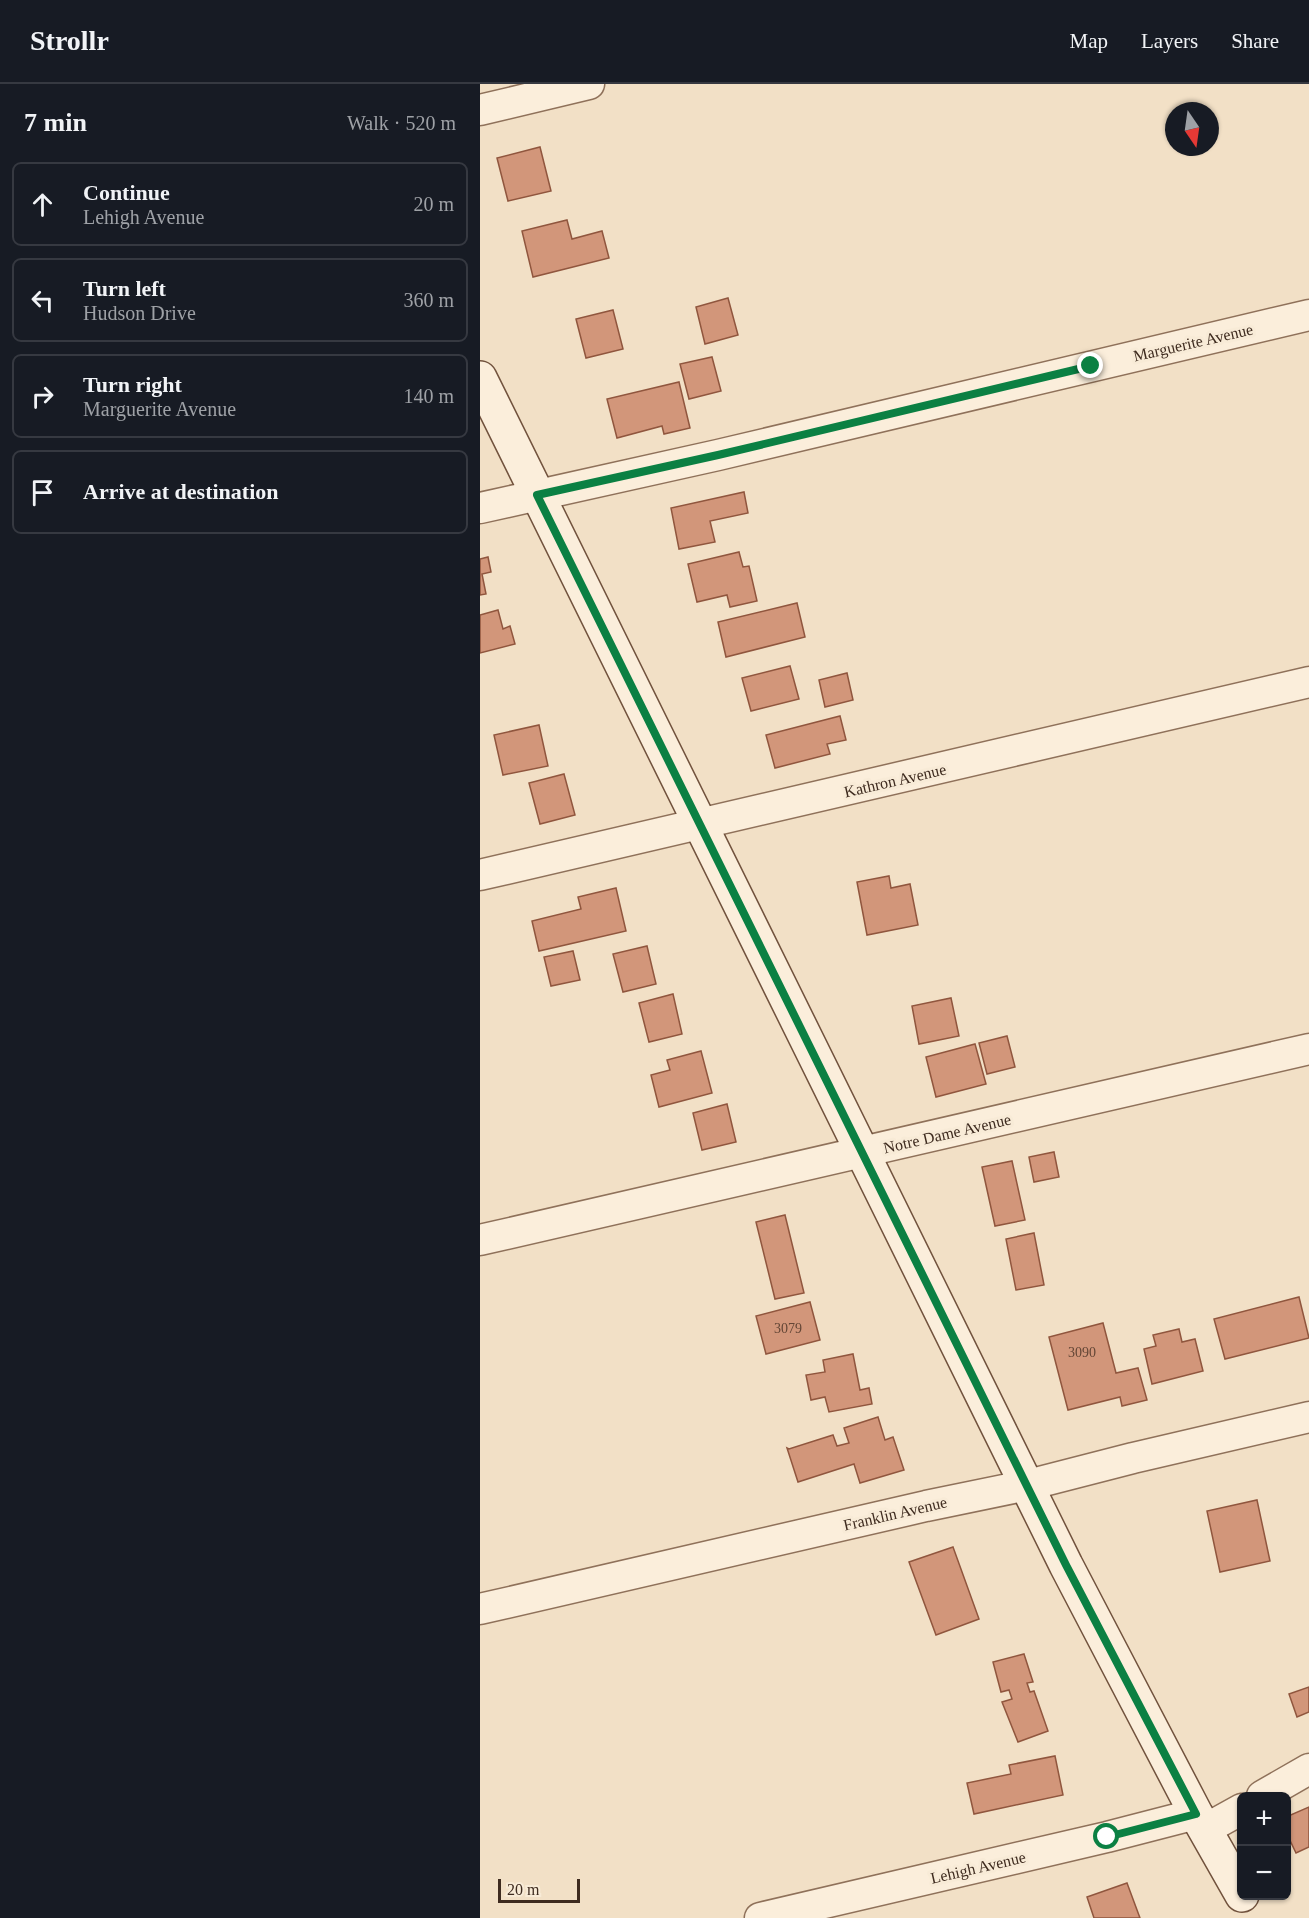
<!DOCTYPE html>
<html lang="en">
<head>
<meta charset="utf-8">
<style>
  body { margin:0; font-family:"Times New Roman",serif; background:#242831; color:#f1f3f6 }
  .controls { position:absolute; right:18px; bottom:18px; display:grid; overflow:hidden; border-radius:9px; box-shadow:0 2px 4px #0004 }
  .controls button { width:54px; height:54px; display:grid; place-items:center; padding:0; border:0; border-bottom:2px solid #363941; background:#171b24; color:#f1f3f6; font:30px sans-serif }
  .compass { position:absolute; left:685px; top:18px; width:54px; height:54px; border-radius:50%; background:#171b24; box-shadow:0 2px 4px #0004; rotate:167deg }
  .scale { position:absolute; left:18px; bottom:15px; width:82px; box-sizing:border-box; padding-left:6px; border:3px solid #3e2b1f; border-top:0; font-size:16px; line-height:21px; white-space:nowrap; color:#3e2b1f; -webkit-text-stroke:4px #f8ebd7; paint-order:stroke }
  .stop { position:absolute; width:18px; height:18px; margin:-14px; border:4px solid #0b8043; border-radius:50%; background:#fff }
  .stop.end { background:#0b8043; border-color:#fff; box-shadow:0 2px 6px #0008 }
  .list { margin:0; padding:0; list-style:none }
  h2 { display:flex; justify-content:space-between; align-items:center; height:78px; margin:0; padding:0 24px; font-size:26px }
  h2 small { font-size:20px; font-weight:400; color:#9ea1a6 }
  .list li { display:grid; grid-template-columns:39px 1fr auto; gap:18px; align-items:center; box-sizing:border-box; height:84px; margin:0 12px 12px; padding:0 12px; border:2px solid #363941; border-radius:9px }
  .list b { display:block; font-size:22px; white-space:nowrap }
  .list p { margin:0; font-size:20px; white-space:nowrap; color:#9ea1a6 }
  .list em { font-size:20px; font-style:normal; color:#9ea1a6 }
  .icon { flex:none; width:33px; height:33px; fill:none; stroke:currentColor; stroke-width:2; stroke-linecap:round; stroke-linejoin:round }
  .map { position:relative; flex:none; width:829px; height:1834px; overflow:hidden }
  header { display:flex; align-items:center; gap:36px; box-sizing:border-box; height:84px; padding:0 30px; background:#171b24; border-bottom:2px solid #363941 }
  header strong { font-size:28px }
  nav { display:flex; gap:33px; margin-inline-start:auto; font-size:21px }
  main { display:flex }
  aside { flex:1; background:#171b24 }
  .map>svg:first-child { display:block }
  .building { fill:#d2967a; stroke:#90563e; stroke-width:1.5 }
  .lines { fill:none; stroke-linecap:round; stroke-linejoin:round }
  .street-casing { stroke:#8f715a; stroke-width:33 }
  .secondary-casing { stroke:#71523d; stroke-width:36 }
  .street { stroke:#fbeedb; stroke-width:30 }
  .secondary { stroke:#fbeedb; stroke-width:33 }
  .route { stroke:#0b8043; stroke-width:8 }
  .labels { text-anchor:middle; stroke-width:6; stroke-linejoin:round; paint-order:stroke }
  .number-label { font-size:14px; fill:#634636 }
  .street-label { font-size:16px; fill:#3e2b1f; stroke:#f8ebd7 }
</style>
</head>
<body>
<header>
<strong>Strollr</strong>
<nav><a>Map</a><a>Layers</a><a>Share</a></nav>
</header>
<main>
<aside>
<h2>7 min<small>Walk · 520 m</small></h2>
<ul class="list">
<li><svg class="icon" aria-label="ahead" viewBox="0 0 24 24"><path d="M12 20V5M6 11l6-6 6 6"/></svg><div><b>Continue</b><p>Lehigh Avenue</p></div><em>20 m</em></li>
<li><svg class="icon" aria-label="left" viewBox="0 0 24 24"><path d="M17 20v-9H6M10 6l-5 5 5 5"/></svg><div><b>Turn left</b><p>Hudson Drive</p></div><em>360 m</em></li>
<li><svg class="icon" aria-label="right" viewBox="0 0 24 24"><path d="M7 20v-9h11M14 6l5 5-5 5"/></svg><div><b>Turn right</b><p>Marguerite Avenue</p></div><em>140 m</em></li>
<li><svg class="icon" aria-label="arrive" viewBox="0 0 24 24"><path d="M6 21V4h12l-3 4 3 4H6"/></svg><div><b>Arrive at destination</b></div></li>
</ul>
</aside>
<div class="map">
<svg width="829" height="1834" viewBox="0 0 829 1834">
  <rect width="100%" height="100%" fill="#f2e0c6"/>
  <g class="building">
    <polygon points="60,63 71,107 28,117 17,74"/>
    <polygon points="87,136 92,155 122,147 129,174 53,193 42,147"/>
    <polygon points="248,214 258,251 225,260 216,223"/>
    <polygon points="133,226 143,265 106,274 96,235"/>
    <polygon points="232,273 241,307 209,315 200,280"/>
    <polygon points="199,298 210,344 184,350 182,342 137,354 127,315"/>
    <polygon points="264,408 268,429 230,437 235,458 199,465 191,424"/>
    <polygon points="259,468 263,483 269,482 277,517 250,523 247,511 217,518 208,480"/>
    <polygon points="8,473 11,488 2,490 6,510 0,511 0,475"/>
    <polygon points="317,519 325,553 246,573 238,538"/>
    <polygon points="18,526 23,545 30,542 35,560 0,569 0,531"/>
    <polygon points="310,582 319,615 271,627 262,594"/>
    <polygon points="367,589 373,616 345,623 339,596"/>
    <polygon points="360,632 366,656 347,660 350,670 295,684 286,651"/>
    <polygon points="59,641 68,682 23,691 14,651"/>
    <polygon points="84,690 95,731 60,740 49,699"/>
    <polygon points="409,792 411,804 430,800 438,841 387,851 377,798"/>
    <polygon points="136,804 146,847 59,867 52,837 101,825 98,813"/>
    <polygon points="167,862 176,900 143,908 133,870"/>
    <polygon points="93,867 100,896 71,902 64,873"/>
    <polygon points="193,910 202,950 169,958 159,919"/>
    <polygon points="471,914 479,952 439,960 432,922"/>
    <polygon points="527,952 535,983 507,990 499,959"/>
    <polygon points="495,960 506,1000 456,1013 446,973"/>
    <polygon points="221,967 232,1009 179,1023 171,991 190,986 187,976"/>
    <polygon points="247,1020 256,1058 222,1066 213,1029"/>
    <polygon points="574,1068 579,1093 554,1098 549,1073"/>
    <polygon points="532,1077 545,1136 515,1142 502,1083"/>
    <polygon points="305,1131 324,1209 295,1215 276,1138"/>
    <polygon points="554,1149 564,1201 536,1206 526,1155"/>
    <polygon points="819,1213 829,1254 745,1275 734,1235"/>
    <polygon points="330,1218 340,1256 286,1270 276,1232"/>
    <polygon points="623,1239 636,1289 658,1284 667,1316 642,1322 640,1313 588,1326 569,1253"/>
    <polygon points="699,1245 702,1258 715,1255 723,1287 672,1300 664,1265 676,1262 673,1251"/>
    <polygon points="373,1270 380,1306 389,1304 392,1320 349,1328 345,1313 331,1316 326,1291 345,1288 343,1276"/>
    <polygon points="398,1333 405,1356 413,1353 424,1386 380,1399 374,1380 318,1398 307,1364 309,1365 353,1351 357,1362 369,1359 364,1344"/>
    <polygon points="777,1416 790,1477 740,1488 727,1427"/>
    <polygon points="473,1463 499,1535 456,1551 429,1478"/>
    <polygon points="544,1570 553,1598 547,1599 550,1608 554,1607 568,1647 538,1658 522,1618 532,1615 529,1606 521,1608 513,1578"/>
    <polygon points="829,1603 829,1628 817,1633 809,1610"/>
    <polygon points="575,1672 583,1711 494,1730 487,1699 531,1690 529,1681"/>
    <polygon points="829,1723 829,1763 816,1769 806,1748 806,1733"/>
    <polygon points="647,1799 660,1834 614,1834 607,1813"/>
  </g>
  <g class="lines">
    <g class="street-casing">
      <g id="street">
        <polyline points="0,26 109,0"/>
        <polyline points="0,424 238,371 829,231"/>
        <polyline points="0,791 829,598"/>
        <polyline points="0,1156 829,965"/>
        <polyline points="0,1525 446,1422 548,1401 653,1374 829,1333"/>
        <polyline points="782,1712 829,1685"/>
        <polyline points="724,1746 762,1725"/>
        <polyline points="280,1834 627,1753 716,1730"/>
      </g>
    </g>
    <g class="secondary-casing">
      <polyline id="secondary" points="0,294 586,1481 716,1730 762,1811"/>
    </g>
    <use href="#street" class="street"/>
    <use href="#secondary" class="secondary"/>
  </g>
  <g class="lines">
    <polyline class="route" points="611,282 238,371 57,411 586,1481 716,1730 627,1753"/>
  </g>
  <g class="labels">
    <g class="number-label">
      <text x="308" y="1249">3079</text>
      <text x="602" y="1273">3090</text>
    </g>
    <g class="street-label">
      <text transform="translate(713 258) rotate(-13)" y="6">Marguerite Avenue</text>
      <text transform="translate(415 696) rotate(-13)" y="6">Kathron Avenue</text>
      <text transform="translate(467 1049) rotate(-13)" y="6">Notre Dame Avenue</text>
      <text transform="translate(415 1429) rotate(-13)" y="6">Franklin Avenue</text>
      <text transform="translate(498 1783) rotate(-13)" y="6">Lehigh Avenue</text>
    </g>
  </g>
</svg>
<div class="controls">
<button>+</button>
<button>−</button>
</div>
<svg class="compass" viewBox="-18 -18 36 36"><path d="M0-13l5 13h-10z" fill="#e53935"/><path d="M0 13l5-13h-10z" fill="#9ea1a6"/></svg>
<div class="scale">20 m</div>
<div class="stop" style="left:627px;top:1753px"></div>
<div class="stop end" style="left:611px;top:282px"></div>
</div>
</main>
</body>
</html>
